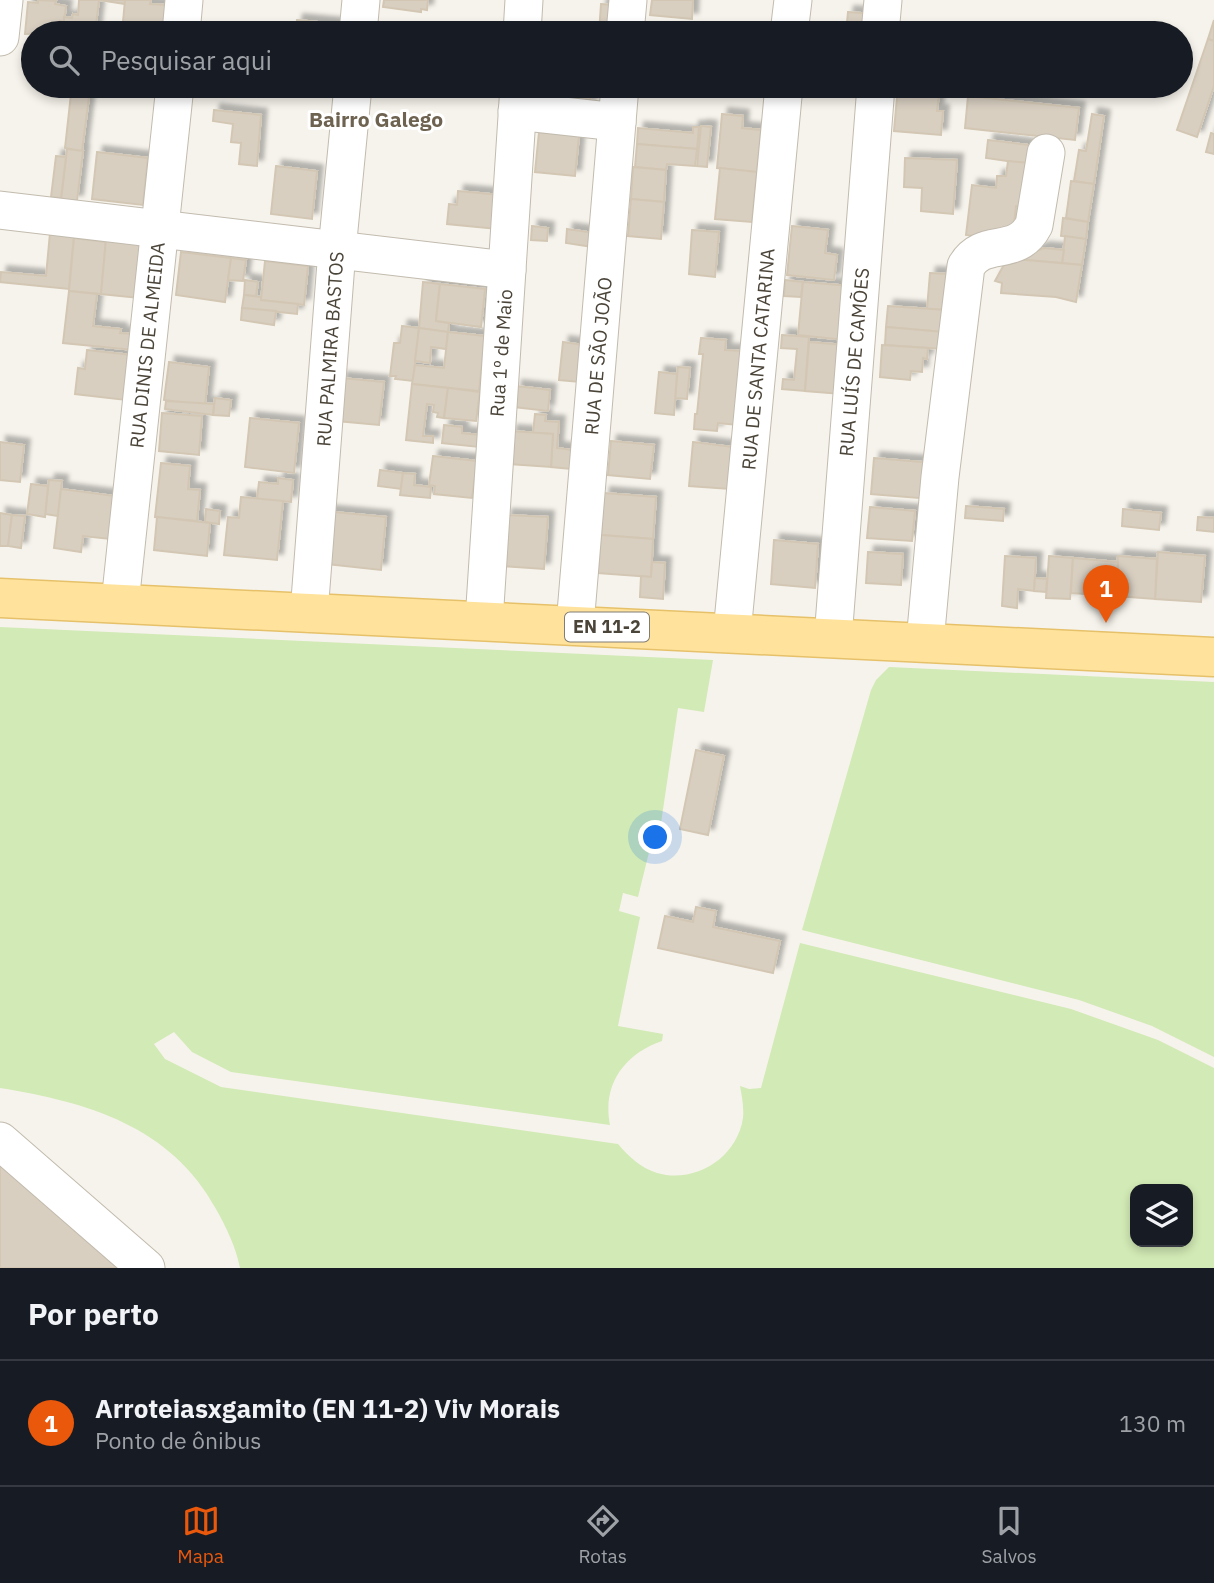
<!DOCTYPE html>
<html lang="pt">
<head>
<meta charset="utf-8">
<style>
  body { margin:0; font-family:"IBM Plex Sans",sans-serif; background:#242831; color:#f1f3f6 }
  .controls { position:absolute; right:21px; bottom:21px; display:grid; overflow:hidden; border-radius:14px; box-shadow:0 4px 10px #0003 }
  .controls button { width:63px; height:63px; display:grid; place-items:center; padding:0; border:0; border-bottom:2px solid #363941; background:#171b24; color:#f1f3f6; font:35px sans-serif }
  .you { position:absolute; left:656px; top:838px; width:24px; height:24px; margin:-18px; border:5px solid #fff; border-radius:50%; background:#1a73e8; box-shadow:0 0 0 10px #1a73e833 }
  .badge { display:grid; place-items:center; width:46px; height:46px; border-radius:50%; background:#ea580c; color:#fff; font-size:23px; font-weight:700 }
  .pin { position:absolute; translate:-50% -58px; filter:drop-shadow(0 2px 4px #0008) }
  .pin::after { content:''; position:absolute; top:37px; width:24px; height:21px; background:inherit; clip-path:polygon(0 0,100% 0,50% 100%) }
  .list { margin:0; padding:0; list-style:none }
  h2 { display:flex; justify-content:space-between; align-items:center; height:91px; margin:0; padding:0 28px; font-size:30px }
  h2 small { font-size:23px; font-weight:400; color:#9ea1a6 }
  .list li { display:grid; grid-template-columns:46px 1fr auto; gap:21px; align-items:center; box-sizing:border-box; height:126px; padding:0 28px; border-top:2px solid #363941 }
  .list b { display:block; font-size:26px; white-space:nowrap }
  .list p { margin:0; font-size:23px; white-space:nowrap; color:#9ea1a6 }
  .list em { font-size:23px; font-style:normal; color:#9ea1a6 }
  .icon { flex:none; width:38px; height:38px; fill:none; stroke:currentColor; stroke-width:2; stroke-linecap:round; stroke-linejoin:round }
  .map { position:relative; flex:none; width:1214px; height:1268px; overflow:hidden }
  .search { position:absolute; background:#171b24; box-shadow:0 4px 10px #0003; left:21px; right:21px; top:21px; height:77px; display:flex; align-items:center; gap:18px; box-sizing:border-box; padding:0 24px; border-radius:38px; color:#9ea1a6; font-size:26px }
  .sheet { height:217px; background:#171b24 }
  nav { display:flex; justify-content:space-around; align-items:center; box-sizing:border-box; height:98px; border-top:2px solid #363941; background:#171b24; font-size:19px; color:#9ea1a6 }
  nav a { display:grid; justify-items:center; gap:4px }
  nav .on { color:#ea580c }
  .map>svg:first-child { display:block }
  .green { fill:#d2eab5; fill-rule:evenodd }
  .building { fill:#d8cfc1; stroke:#d3c7b4; stroke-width:2; filter:url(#shadow) }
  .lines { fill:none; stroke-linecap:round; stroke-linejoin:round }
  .minor-casing { stroke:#c2bbae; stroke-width:39 }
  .major-casing { stroke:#e6c16a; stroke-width:41 }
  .minor { stroke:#fff; stroke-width:37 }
  .major { stroke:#ffe39c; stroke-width:38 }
  .labels { text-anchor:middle; stroke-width:6; stroke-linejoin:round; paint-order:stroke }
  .shield { fill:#fff; stroke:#817c74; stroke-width:2 }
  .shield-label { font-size:18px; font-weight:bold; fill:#4b4439 }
  .street-label { font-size:19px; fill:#4b4439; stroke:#fff }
  .neighbourhood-label { font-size:21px; font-weight:bold; fill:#6e6250; stroke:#fff }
</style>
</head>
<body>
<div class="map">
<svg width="1214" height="1268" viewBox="0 0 1214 1268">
  <defs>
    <filter id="shadow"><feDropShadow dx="6" dy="-6" stdDeviation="2" flood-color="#0004"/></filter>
  </defs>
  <rect width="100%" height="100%" fill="#f6f3ec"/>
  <g class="green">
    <path d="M0 627 713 660 704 712 678 708 661 823 654 832 638 897 623 893 619 911 640 917 618 1026 663 1034 662 1041C624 1054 602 1085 610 1125L231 1072 192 1052 174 1032 154 1044 165 1059 221 1087 618 1144C629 1157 641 1168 657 1173 695 1184 737 1158 743 1118 744 1107 742 1097 740 1086L749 1089 761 1088 800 943 1071 1009 1158 1040 1214 1068V1268H240C236 1247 226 1227 216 1209 171 1126 87 1102 0 1088ZM1135 1189H1188V1242H1135Z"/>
    <polygon points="889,667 1214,682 1214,1057 1152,1026 1079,1000 802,930 871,690 876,680"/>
  </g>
  <g class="building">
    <polygon points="38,0 56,1 55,4 66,6 64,22 60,21 58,33 25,34 28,2 38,3"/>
    <polygon points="79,0 99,0 95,33 58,33 60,21 64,22 64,17 72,18 73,14 78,15"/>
    <polygon points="99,0 125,0 125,4"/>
    <polygon points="125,0 151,0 150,4 167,5 164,33 122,33"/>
    <polygon points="384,0 428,0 427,10 421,9 421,12 383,7"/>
    <polygon points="652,0 693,0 692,19 650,15"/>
    <polygon points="601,4 612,5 609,33 599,33"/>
    <polygon points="848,12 873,14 871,33 846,33"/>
    <polygon points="297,20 338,24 338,33 295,33"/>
    <polygon points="1214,20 1214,41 1208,39"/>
    <polygon points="1208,39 1214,41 1214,86 1197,137 1177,130"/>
    <polygon points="542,86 592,86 590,105 541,100"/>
    <polygon points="898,86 940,86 937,111 943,111 941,135 894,131"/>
    <polygon points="71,94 89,97 82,151 65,148"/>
    <polygon points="968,96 1079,108 1075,140 965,128"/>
    <polygon points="214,110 261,115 257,166 239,164 241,143 231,142 233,124 213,121"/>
    <polygon points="722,114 743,116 742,128 761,130 757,172 717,168"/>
    <polygon points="1092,114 1104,116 1094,184 1074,181 1079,150 1086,151"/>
    <polygon points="701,126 711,127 707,167 697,166"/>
    <polygon points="693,127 699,127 697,149 637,144 638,128 693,133"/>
    <polygon points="539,132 579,136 575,176 535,172"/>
    <polygon points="1211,133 1214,134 1214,154 1206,152"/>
    <polygon points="988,140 1029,145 1027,164 986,158"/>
    <polygon points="637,144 697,149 695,166 667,164 666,170 635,167"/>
    <polygon points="67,149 83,151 77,201 61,200"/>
    <polygon points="97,152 148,158 143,205 92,199"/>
    <polygon points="56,156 66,157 61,198 51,197"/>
    <polygon points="905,158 957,160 953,214 921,211 922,188 904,187"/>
    <polygon points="1008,161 1029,163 1024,207 1016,206 1012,241 966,235 972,185 996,188 997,176 1006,176"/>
    <polygon points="276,166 317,171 312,219 271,214"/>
    <polygon points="633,167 666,170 664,202 631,199"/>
    <polygon points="720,168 757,172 752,222 715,219"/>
    <polygon points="1071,181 1094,184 1088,222 1066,218"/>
    <polygon points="458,191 500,195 497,229 447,224 449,204 457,205"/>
    <polygon points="631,199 664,202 661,239 628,236"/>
    <polygon points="1063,218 1088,222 1086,239 1061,236"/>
    <polygon points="532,226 548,228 547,241 531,240"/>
    <polygon points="792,226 828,230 825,253 837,255 834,280 787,275"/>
    <polygon points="567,229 595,233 593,247 566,243"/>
    <polygon points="692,230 719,232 715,277 689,274"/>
    <polygon points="50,233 74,236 69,289 0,282 1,272 46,276"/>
    <polygon points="1065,236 1086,239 1082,265 1062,263"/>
    <polygon points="74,238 106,242 101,294 69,291"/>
    <polygon points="106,239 139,244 144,252 139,298 101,294"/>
    <polygon points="1044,248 1064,250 1062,263 1014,259"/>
    <polygon points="181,252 231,258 225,302 176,295"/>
    <polygon points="231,258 246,260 243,281 228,280"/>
    <polygon points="1014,259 1082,265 1076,302 1056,297 1001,293 1002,283 995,281 1006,261"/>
    <polygon points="265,261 308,266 304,305 261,300"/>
    <polygon points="930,273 948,274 946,310 927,309"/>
    <polygon points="245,280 258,282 256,296 244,295"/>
    <polygon points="785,280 803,282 801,297 784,296"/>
    <polygon points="423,282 440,284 436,321 449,323 448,332 419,328"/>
    <polygon points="803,282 850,286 845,340 798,335"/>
    <polygon points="440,284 485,289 481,327 436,321"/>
    <polygon points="69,291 97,294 93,326 121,329 120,333 135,334 134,350 63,343"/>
    <polygon points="244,295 261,297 261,300 298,304 297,314 242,308"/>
    <polygon points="888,306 946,310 944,332 886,327"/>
    <polygon points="242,308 276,311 274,325 241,320"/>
    <polygon points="402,326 419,328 413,381 395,379 396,376 390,376 394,343 400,343"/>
    <polygon points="886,327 944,332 943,349 885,345"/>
    <polygon points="419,328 448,332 446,349 431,347 430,363 415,361"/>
    <polygon points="448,332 485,336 479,391 412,384 415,365 444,368"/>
    <polygon points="782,335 809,337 805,391 782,389 783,379 794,380 797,349 781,348"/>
    <polygon points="701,338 726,340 725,350 744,351 737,425 718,423 717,431 694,429 695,414 697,414 703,354 699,354"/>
    <polygon points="563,342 584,345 580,382 559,380"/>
    <polygon points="809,342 845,345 841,394 805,391"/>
    <polygon points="882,345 928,348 927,359 923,358 922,372 911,371 910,380 880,377"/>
    <polygon points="87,350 131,355 126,400 75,394 78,368 85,369"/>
    <polygon points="169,362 209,367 205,405 164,400"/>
    <polygon points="678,367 690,368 687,399 675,398"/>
    <polygon points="659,372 677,374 674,415 655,413"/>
    <polygon points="341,378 384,382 379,425 337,421"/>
    <polygon points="412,384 448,388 444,418 437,417 438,413 433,412 434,405 427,404 423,436 433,436 433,443 406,440"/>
    <polygon points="516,386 550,390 548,411 514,407"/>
    <polygon points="448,388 480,392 476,421 444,418"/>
    <polygon points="215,398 231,400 229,416 213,415"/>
    <polygon points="166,401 214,404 213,415 165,409"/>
    <polygon points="162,413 202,416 199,455 159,451"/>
    <polygon points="535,414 546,415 545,421 559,422 557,448 572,450 571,469 551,467 553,434 533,433"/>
    <polygon points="250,418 299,423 294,473 245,467"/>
    <polygon points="444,425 462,427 462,433 480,435 479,447 442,443"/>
    <polygon points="511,431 553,434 551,467 509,464"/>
    <polygon points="611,441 654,445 650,479 608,475"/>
    <polygon points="0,442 24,445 20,482 0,480"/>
    <polygon points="693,442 733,447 730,489 689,486"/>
    <polygon points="433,456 477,461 472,498 434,494 435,486 429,485"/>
    <polygon points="874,458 934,463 931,499 871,494"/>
    <polygon points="161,463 190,466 188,489 200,490 197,521 155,517"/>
    <polygon points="380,470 403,473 401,489 378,486"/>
    <polygon points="403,473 415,474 414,485 431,487 430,498 400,495"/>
    <polygon points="278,478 293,480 291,502 257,499 259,482 278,484"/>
    <polygon points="49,480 62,481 58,516 45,514"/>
    <polygon points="31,484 48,486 45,517 27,514"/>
    <polygon points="61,489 115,496 110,539 83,536 81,552 54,548"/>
    <polygon points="604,493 656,497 653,539 601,535"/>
    <polygon points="241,497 283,501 277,560 224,555 228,517 239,518"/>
    <polygon points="966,506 1004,509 1003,521 965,518"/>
    <polygon points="870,507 915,511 912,541 867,538"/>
    <polygon points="206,509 220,511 219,524 205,522"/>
    <polygon points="1123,509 1161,513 1159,530 1122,526"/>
    <polygon points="323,511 386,517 381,570 318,563"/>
    <polygon points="0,513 12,515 8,546 0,546"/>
    <polygon points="12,515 25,516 21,548 8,546"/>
    <polygon points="506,515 548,517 544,569 502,566"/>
    <polygon points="157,517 210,523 207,556 154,550"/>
    <polygon points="1198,517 1214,518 1214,532 1197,530"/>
    <polygon points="601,535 653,539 651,577 598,573"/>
    <polygon points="774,540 818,544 815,588 771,584"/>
    <polygon points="868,552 903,554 901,585 866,583"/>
    <polygon points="1158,552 1205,556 1201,602 1155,599"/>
    <polygon points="1005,556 1036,558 1034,591 1018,589 1017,608 1002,606"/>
    <polygon points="1049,556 1073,558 1070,599 1046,598"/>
    <polygon points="1118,556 1157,559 1155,599 1116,596"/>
    <polygon points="1073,558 1118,562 1116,596 1071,593"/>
    <polygon points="652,562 665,563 663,599 640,597 641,576 651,577"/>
    <polygon points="1035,578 1047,579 1046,592 1034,591"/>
    <polygon points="696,750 724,756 708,835 680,829"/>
    <polygon points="696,907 716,911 713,927 780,941 773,973 658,948 665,916 693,922"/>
    <polygon points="0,1165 118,1268 0,1268"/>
  </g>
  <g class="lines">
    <g class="minor-casing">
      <g id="minor">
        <polyline points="181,33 184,0"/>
        <polyline points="358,33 361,0"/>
        <polyline points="522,33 524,0"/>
        <polyline points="625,33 628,0"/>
        <polyline points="789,33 793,0"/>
        <polyline points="880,33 883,0"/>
        <polyline points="0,37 4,0"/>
        <polyline points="517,111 617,122"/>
        <polyline points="0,210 507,270"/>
        <polyline points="120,603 175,86"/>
        <polyline points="309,613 337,250 353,86"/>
        <polyline points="484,621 519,86"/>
        <polyline points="575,625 620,86"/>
        <polyline points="732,633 784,86"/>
        <polyline points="833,638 876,86"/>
        <path d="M925 642 940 477 966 266C984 236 1016 259 1034 225L1046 153"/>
        <polyline points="0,1141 146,1268"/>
      </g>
    </g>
    <g class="major-casing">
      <polyline id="major" points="0,598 1214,657"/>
    </g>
    <use href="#minor" class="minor"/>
    <use href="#major" class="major"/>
  </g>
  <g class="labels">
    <rect class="shield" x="565" y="612.5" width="84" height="29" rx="5"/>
    <g class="shield-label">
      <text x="607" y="633">EN 11-2</text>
    </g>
    <g class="street-label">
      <text transform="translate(147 345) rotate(-84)" y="7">RUA DINIS DE ALMEIDA</text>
      <text transform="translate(330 349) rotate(-86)" y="7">RUA PALMIRA BASTOS</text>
      <text transform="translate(501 353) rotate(-86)" y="7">Rua 1º de Maio</text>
      <text transform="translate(598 356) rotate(-85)" y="7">RUA DE SÃO JOÃO</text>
      <text transform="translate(758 359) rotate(-85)" y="7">RUA DE SANTA CATARINA</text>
      <text transform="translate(854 362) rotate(-85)" y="7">RUA LUÍS DE CAMÕES</text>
    </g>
    <g class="neighbourhood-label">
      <text x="376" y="127">Bairro Galego</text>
    </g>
  </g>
</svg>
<div class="controls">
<button><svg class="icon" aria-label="layers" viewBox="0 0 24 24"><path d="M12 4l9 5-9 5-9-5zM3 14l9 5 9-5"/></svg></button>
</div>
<div class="you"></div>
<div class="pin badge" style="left:1106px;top:623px">1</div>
<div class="search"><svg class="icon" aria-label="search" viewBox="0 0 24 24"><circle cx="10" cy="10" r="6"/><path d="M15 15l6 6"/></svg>Pesquisar aqui</div>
</div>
<section class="sheet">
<h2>Por perto<small></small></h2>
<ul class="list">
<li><span class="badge">1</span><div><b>Arroteiasxgamito (EN 11-2) Viv Morais</b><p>Ponto de ônibus</p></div><em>130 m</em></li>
</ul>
</section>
<nav>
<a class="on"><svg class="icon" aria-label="map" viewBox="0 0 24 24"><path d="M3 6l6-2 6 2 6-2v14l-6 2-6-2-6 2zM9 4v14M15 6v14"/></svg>Mapa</a>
<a><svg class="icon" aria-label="directions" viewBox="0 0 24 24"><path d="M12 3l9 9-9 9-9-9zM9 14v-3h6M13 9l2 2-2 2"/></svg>Rotas</a>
<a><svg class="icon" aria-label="saved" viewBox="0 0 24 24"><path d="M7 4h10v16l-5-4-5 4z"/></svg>Salvos</a>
</nav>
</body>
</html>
